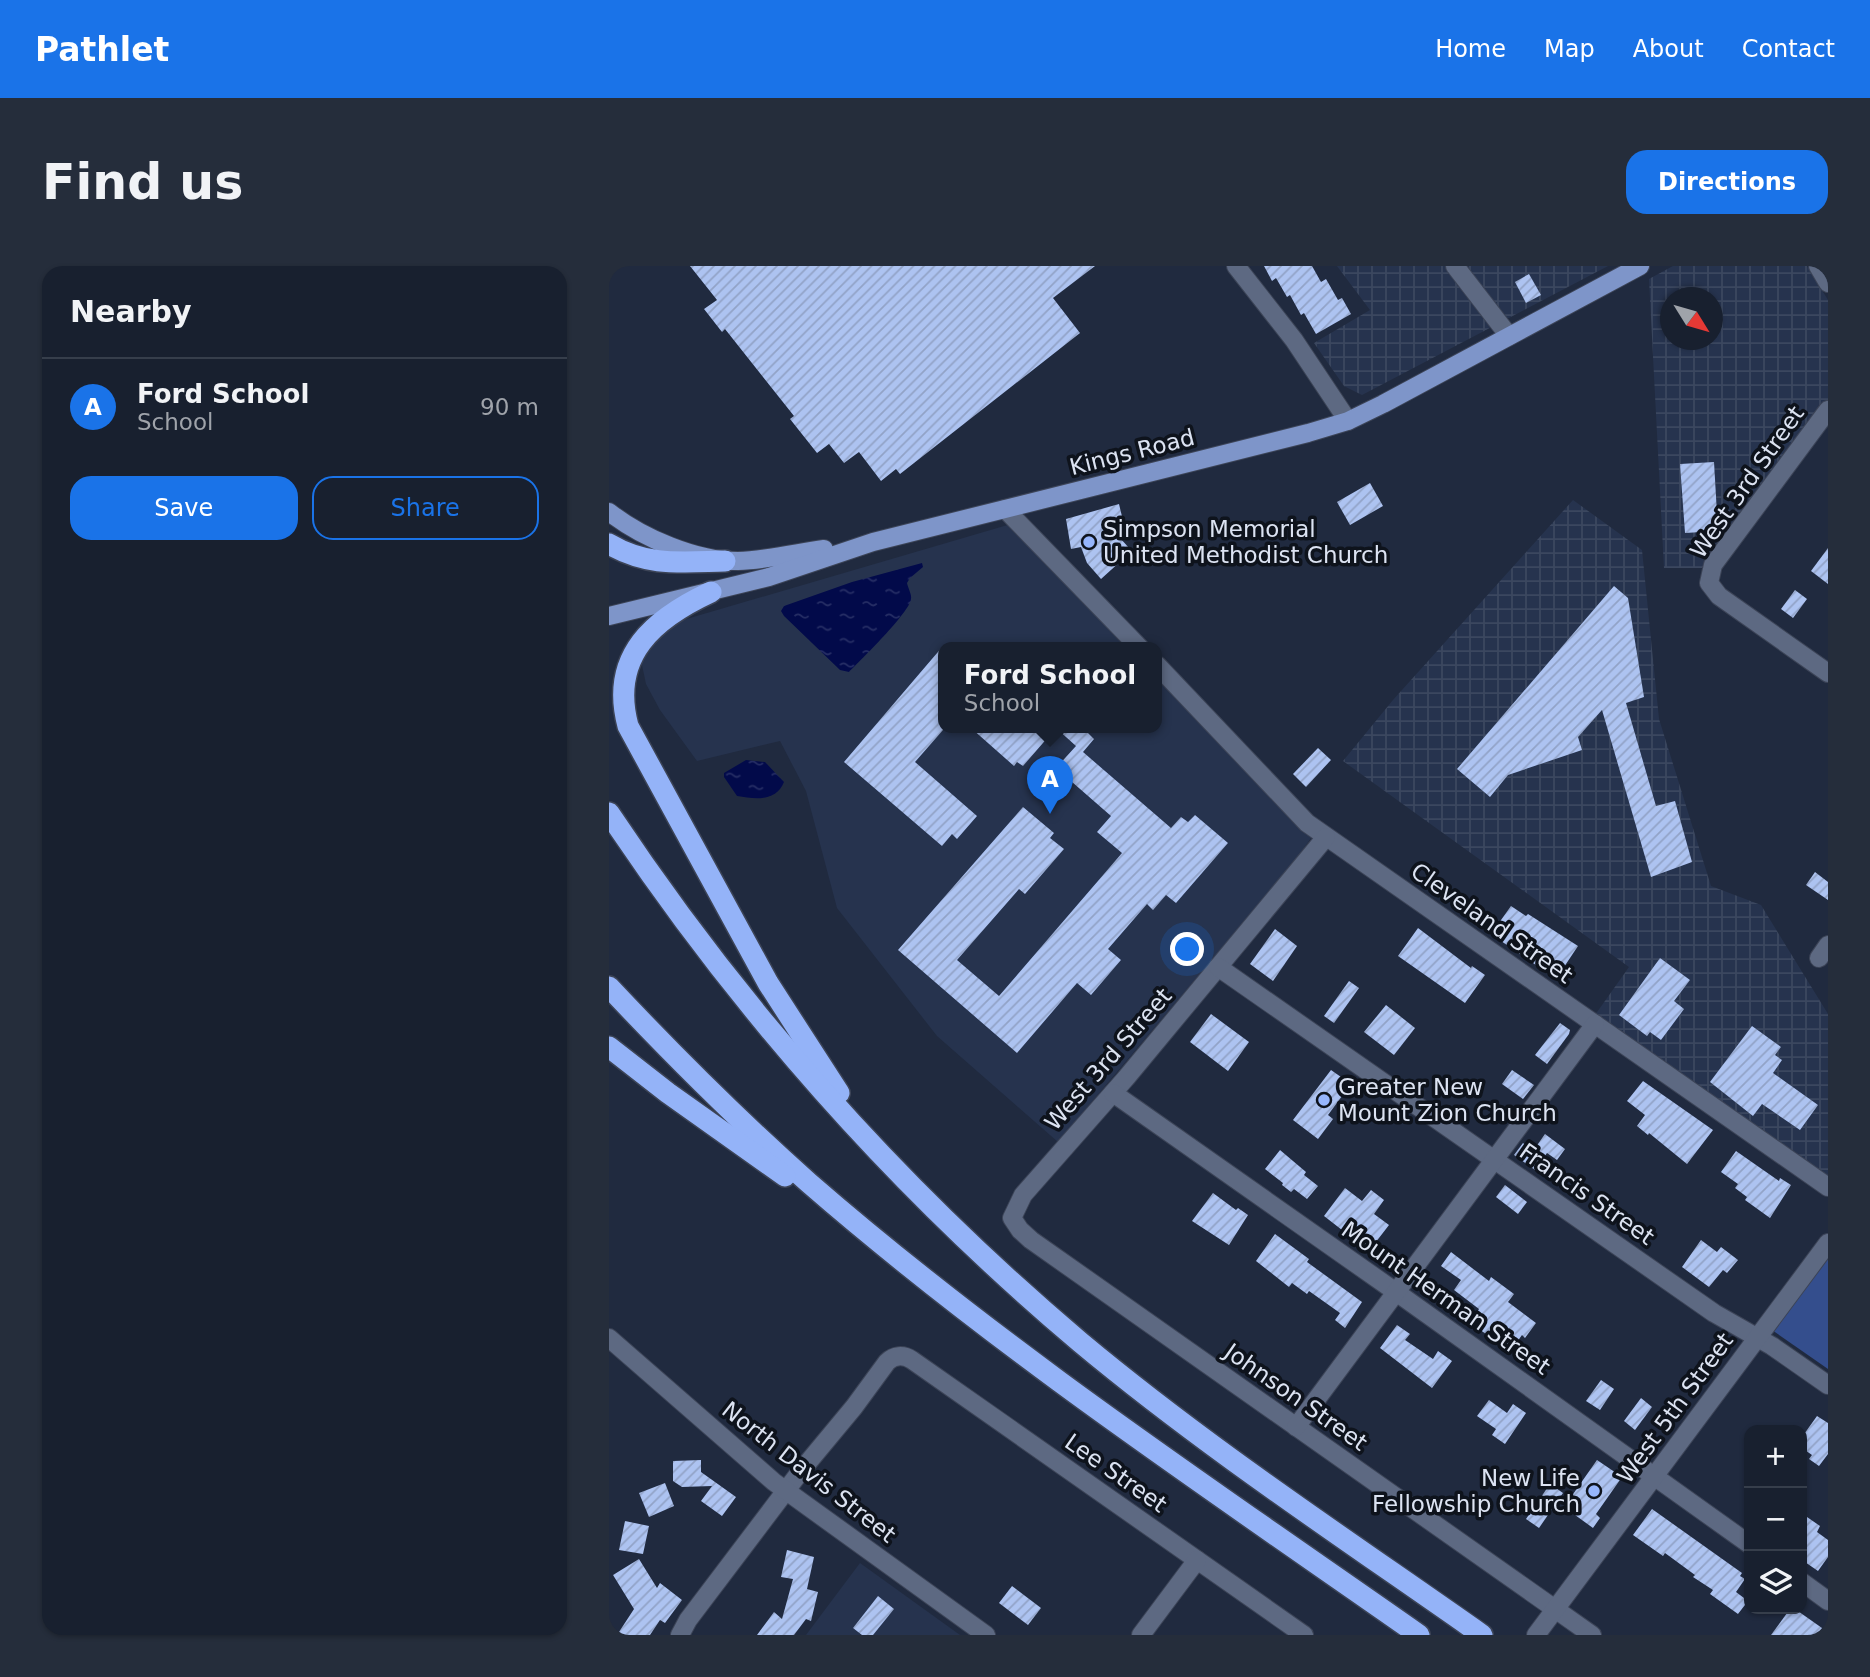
<!DOCTYPE html>
<html lang="en">
<head>
<meta charset="utf-8">
<style>
  body { margin:0; font-family:"DejaVu Sans",sans-serif; background:#252d3b; color:#f1f3f6 }
  .controls { position:absolute; right:21px; bottom:21px; display:grid; overflow:hidden; border-radius:14px; box-shadow:0 2px 5px #0004 }
  .controls button { width:63px; height:63px; display:grid; place-items:center; padding:0; border:0; border-bottom:2px solid #363e4b; background:#18202f; color:#f1f3f6; font:35px sans-serif }
  .compass { position:absolute; left:1051px; top:21px; width:63px; height:63px; border-radius:50%; background:#18202f; box-shadow:0 2px 5px #0004; rotate:127deg }
  .you { position:absolute; left:579px; top:684px; width:24px; height:24px; margin:-18px; border:5px solid #fff; border-radius:50%; background:#1a73e8; box-shadow:0 0 0 10px #1a73e833 }
  .badge { display:grid; place-items:center; width:46px; height:46px; border-radius:50%; background:#1a73e8; color:#fff; font-size:23px; font-weight:700 }
  .pin { position:absolute; translate:-50% -58px; filter:drop-shadow(0 2px 4px #0008) }
  .pin::after { content:''; position:absolute; top:37px; width:24px; height:21px; background:inherit; clip-path:polygon(0 0,100% 0,50% 100%) }
  .popup { position:absolute; left:329px; top:376px; width:224px; height:91px; box-sizing:border-box; display:grid; place-content:center; border-radius:14px; background:#18202f; filter:drop-shadow(0 2px 5px #0005); font-size:23px; white-space:nowrap; color:#9fa3aa }
  .popup b { font-size:26px; color:#f1f3f6 }
  .popup::after { content:''; position:absolute; left:50%; top:100%; margin-left:-14px; border:14px solid transparent; border-top-color:#18202f }
  .list { margin:0; padding:0; list-style:none }
  h2 { display:flex; justify-content:space-between; align-items:center; height:91px; margin:0; padding:0 28px; font-size:30px }
  h2 small { font-size:23px; font-weight:400; color:#9fa3aa }
  .list li { display:grid; grid-template-columns:46px 1fr auto; gap:21px; align-items:center; box-sizing:border-box; height:98px; padding:0 28px; border-top:2px solid #363e4b }
  .list b { display:block; font-size:26px; white-space:nowrap }
  .list p { margin:0; font-size:23px; white-space:nowrap; color:#9fa3aa }
  .list em { font-size:23px; font-style:normal; color:#9fa3aa }
  .actions { display:flex; gap:14px; padding:21px 28px }
  .actions a { flex:1; padding:16px 0; border:2px solid #1a73e8; border-radius:21px; text-align:center; font-size:24px; color:#1a73e8 }
  .actions .main { background:#1a73e8; color:#fff }
  .icon { flex:none; width:38px; height:38px; fill:none; stroke:currentColor; stroke-width:2; stroke-linecap:round; stroke-linejoin:round }
  .map { position:relative; flex:none; width:1219px; height:1369px; overflow:hidden; border-radius:21px }
  header { display:flex; align-items:center; gap:42px; box-sizing:border-box; height:98px; padding:0 35px; background:#1a73e8; color:#fff }
  header strong { font-size:33px }
  nav { display:flex; gap:38px; margin-inline-start:auto; font-size:24px }
  .intro { display:flex; align-items:center; justify-content:space-between; box-sizing:border-box; height:168px; padding:0 42px }
  h1 { margin:0; font-size:49px }
  .button { padding:18px 32px; border-radius:21px; background:#1a73e8; color:#fff; font-size:24px; font-weight:700 }
  main { display:flex; gap:42px; padding:0 42px }
  aside { flex:1; background:#18202f; border-radius:21px; box-shadow:0 2px 5px #0004 }
  .map>svg:first-child { display:block }
  .built { fill:#26334e }
  .industrial { fill:url(#industrial-grid); fill-rule:evenodd }
  .green { fill:#344e8d }
  .water { fill:url(#water-ripples) }
  .building { fill:url(#building-hatch) }
  .lines { fill:none; stroke-linecap:round; stroke-linejoin:round }
  .street-casing { stroke:#3c4457; stroke-width:20 }
  .secondary-casing { stroke:#3c4457; stroke-width:20 }
  .primary-casing { stroke:#3c4457; stroke-width:20 }
  .highway-casing { stroke:#3c4457; stroke-width:24 }
  .street { stroke:#5d6982; stroke-width:18 }
  .secondary { stroke:#5d6982; stroke-width:18 }
  .primary { stroke:#7e95c9; stroke-width:18 }
  .highway { stroke:#94b3f8; stroke-width:21 }
  .poi-dot { fill:#96b6fd; stroke:#0e131c; stroke-width:2.5 }
  .labels { text-anchor:middle; stroke-width:7; stroke-linejoin:round; paint-order:stroke }
  .street-label { font-size:23px; fill:#dce3f2; stroke:#0e131c }
  .poi-label { font-size:23px; fill:#dce3f2; stroke:#0e131c; text-anchor:start }
</style>
</head>
<body>
<header>
<strong>Pathlet</strong>
<nav><a>Home</a><a>Map</a><a>About</a><a>Contact</a></nav>
</header>
<div class="intro"><h1>Find us</h1><a class="button">Directions</a></div>
<main>
<aside>
<h2>Nearby<small></small></h2>
<ul class="list">
<li><span class="badge">A</span><div><b>Ford School</b><p>School</p></div><em>90 m</em></li>
</ul>
<div class="actions"><a class="main">Save</a><a>Share</a></div>
</aside>
<div class="map">
<svg width="1219" height="1369" viewBox="0 0 1219 1369">
  <defs>
    <pattern id="industrial-grid" width="8" height="8" patternUnits="userSpaceOnUse" patternTransform="scale(1.75)"><rect width="8" height="8" fill="#26334e"/><path d="M0 4h8M4 0v8" fill="none" stroke="#3b475f"/></pattern>
    <pattern id="water-ripples" width="26" height="14" patternUnits="userSpaceOnUse" patternTransform="scale(1.75)"><rect width="26" height="14" fill="#020a4a"/><path d="M2 4q2-2 4 0t4 0M15 11q2-2 4 0t4 0" fill="none" stroke="#262e65"/></pattern>
    <pattern id="building-hatch" width="6" height="6" patternUnits="userSpaceOnUse" patternTransform="scale(1.75)"><rect width="6" height="6" fill="#adc3f1"/><path d="M-1 1l2-2M0 6l6-6M5 7l2-2" fill="none" stroke="#92a3c7"/></pattern>
  </defs>
  <rect width="100%" height="100%" fill="#202a3f"/>
  <g class="built">
    <polygon points="402,258 521,382 334,382 334,462 548,462 548,410 702,572 686,595 449,876 328,770 228,642 197,525 171,475 88,495 51,444 37,418 29,380 57,359"/>
    <polygon points="251,1297 351,1369 197,1369"/>
  </g>
  <g class="industrial">
    <polygon points="728,0 999,0 753,129 735,120 705,77 761,44"/>
    <path d="M1064 0H1198L1219 34V134L1093 302H1055L1040 13ZM1062 32H1104V74H1062Z"/>
    <polygon points="964,234 1033,284 1050,453 1102,620 1152,639 1219,748 1219,914 986,749 1020,701 734,495 784,434"/>
  </g>
  <polygon class="green" points="1219,991 1219,1103 1163,1064"/>
  <g class="water">
    <path d="M313 297 314 301 301 312 298 317C299 322 303 329 302 333 301 346 251 395 240 406L231 404 175 350 172 345 175 340 243 316Z"/>
    <path d="M137 494 156 496 175 516C167 536 146 533 128 530L115 511V507Z"/>
  </g>
  <g class="building">
    <polygon points="81,0 486,0 444,32 471,67 291,208 287,203 272,215 250,186 235,197 220,178 208,187 181,153 185,150 116,63 113,66 95,43 108,34"/>
    <polygon points="655,0 703,0 712,16 717,13 729,34 733,32 742,48 707,68 695,47 692,49 681,29 678,31 667,12 663,15"/>
    <polygon points="920,8 932,29 917,37 906,16"/>
    <polygon points="1105,196 1109,265 1076,267 1071,198"/>
    <polygon points="761,217 774,240 741,259 728,236"/>
    <polygon points="510,238 517,267 509,270 523,285 492,313 478,297 472,281 462,283 457,253"/>
    <polygon points="1219,282 1219,318 1202,305"/>
    <polygon points="1005,320 1019,332 1035,431 1017,437 1047,540 1066,535 1083,596 1042,611 993,444 969,471 973,484 899,509 881,531 848,503"/>
    <polygon points="1186,324 1198,333 1184,352 1172,343"/>
    <polygon points="334,380 334,464 306,496 368,550 348,573 343,568 333,580 235,496"/>
    <polygon points="362,462 447,462 414,500 408,496 405,500"/>
    <polygon points="447,462 474,462 485,473 474,486 562,562 572,551 579,556 586,549 619,577 567,637 557,629 544,644 538,638 499,683 512,694 482,729 468,717 408,787 289,684 414,541 445,567 441,572 455,583 416,628 410,623 348,694 390,730 513,587 488,566 502,550 447,502 467,480"/>
    <polygon points="709,482 722,494 697,521 684,508"/>
    <polygon points="1206,606 1219,616 1219,634 1197,619"/>
    <polygon points="902,640 917,650 919,648 969,680 947,713 882,668"/>
    <polygon points="809,662 862,702 863,700 876,709 856,737 789,690"/>
    <polygon points="666,663 688,680 664,715 641,698"/>
    <polygon points="1051,692 1081,714 1065,735 1075,743 1052,774 1041,766 1038,770 1010,749"/>
    <polygon points="740,715 750,722 725,757 715,750"/>
    <polygon points="777,739 806,762 785,789 755,766"/>
    <polygon points="602,748 640,776 619,805 581,776"/>
    <polygon points="951,757 961,764 960,768 938,798 926,789"/>
    <polygon points="1143,760 1172,781 1166,789 1173,794 1164,807 1209,839 1191,864 1153,838 1144,850 1101,816"/>
    <polygon points="722,804 742,818 719,849 724,853 709,873 684,854"/>
    <polygon points="903,804 925,819 914,833 893,818"/>
    <polygon points="1034,815 1104,864 1078,898 1040,867 1039,869 1028,860 1036,849 1018,835"/>
    <polygon points="936,868 956,883 948,894 938,887 926,904 905,889 914,877 924,885"/>
    <polygon points="671,884 697,906 695,909 709,920 698,933 685,923 682,926 673,919 674,917 656,903"/>
    <polygon points="1127,885 1170,915 1171,912 1182,919 1161,952 1136,934 1138,931 1126,922 1129,918 1112,906"/>
    <polygon points="896,919 918,936 909,948 887,931"/>
    <polygon points="736,922 753,935 762,924 775,934 765,948 780,959 760,985 715,950"/>
    <polygon points="604,927 627,944 629,942 639,949 620,979 583,955"/>
    <polygon points="666,968 700,993 698,996 753,1036 736,1062 726,1054 731,1047 700,1025 698,1028 683,1017 680,1021 647,995"/>
    <polygon points="1092,974 1108,986 1112,981 1129,994 1118,1007 1114,1004 1100,1021 1073,1001"/>
    <polygon points="842,986 880,1015 882,1011 905,1028 899,1036 927,1057 916,1072 913,1069 901,1086 862,1057 870,1043 845,1024 852,1014 832,1000"/>
    <polygon points="788,1059 801,1068 796,1074 824,1093 829,1085 843,1095 823,1122 771,1082"/>
    <polygon points="992,1114 1005,1123 991,1144 977,1135"/>
    <polygon points="1032,1132 1043,1141 1026,1164 1015,1155"/>
    <polygon points="880,1134 898,1147 904,1138 917,1147 896,1178 883,1169 887,1163 868,1150"/>
    <polygon points="1208,1150 1219,1157 1219,1188 1210,1200 1200,1193 1203,1189 1193,1182 1193,1171"/>
    <polygon points="92,1194 92,1206 127,1231 113,1250 92,1235 103,1220 73,1221 64,1215 64,1195"/>
    <polygon points="988,1194 1013,1211 987,1248 991,1252 984,1262 955,1241"/>
    <polygon points="56,1217 65,1240 40,1251 30,1227"/>
    <polygon points="941,1218 954,1227 930,1262 917,1253"/>
    <polygon points="1043,1243 1133,1307 1131,1310 1136,1313 1127,1326 1139,1335 1129,1348 1101,1328 1104,1324 1084,1311 1086,1309 1056,1287 1054,1290 1024,1269"/>
    <polygon points="1198,1251 1211,1260 1208,1266 1219,1274 1219,1291 1209,1305 1193,1294 1193,1258"/>
    <polygon points="16,1255 40,1260 34,1288 10,1284"/>
    <polygon points="178,1284 205,1291 198,1323 209,1326 202,1355 197,1353 185,1369 148,1369 165,1346 173,1353 184,1313 172,1311"/>
    <polygon points="30,1293 48,1322 51,1317 73,1334 56,1357 51,1354 41,1369 8,1369 25,1343 4,1309"/>
    <polygon points="403,1320 432,1342 419,1359 390,1337"/>
    <polygon points="269,1330 285,1343 264,1369 253,1369 244,1362"/>
    <polygon points="1181,1343 1186,1343 1213,1362 1208,1369 1162,1369"/>
  </g>
  <g class="lines">
    <g class="street-casing">
      <g id="street">
        <polyline points="846,0 900,70"/>
        <polyline points="1209,0 1219,17"/>
        <polyline points="1219,144 1104,299 1100,317 1110,330 1219,407"/>
        <polyline points="396,243 531,382"/>
        <polyline points="548,399 698,557 1219,921"/>
        <polyline points="717,571 517,812 414,929 403,952 411,964 422,974 983,1369"/>
        <polyline points="1210,692 1219,679"/>
        <polyline points="609,701 1105,1047 1163,1080 1219,1119"/>
        <polyline points="504,827 787,1026 1140,1278"/>
        <polyline points="687,1161 986,758"/>
        <polyline points="1193,1316 1219,1335"/>
        <path d="M71 1369 79 1354 191 1206 245 1141 278 1096C285 1089 294 1088 303 1094L695 1369"/>
        <polyline points="532,1369 588,1294"/>
        <polyline points="927,1369 1219,977"/>
      </g>
    </g>
    <g class="secondary-casing">
      <g id="secondary">
        <polyline points="627,0 685,74 739,155"/>
        <polyline points="0,1072 165,1216 377,1369"/>
      </g>
    </g>
    <g class="primary-casing">
      <g id="primary">
        <path d="M0 246C33 272 87 295 129 295 158 294 187 287 215 283"/>
        <polyline points="0,350 160,311 264,276 699,167 739,155 774,138 1031,0"/>
      </g>
    </g>
    <g class="highway-casing">
      <g id="highway">
        <path d="M0 278C39 301 73 296 116 295"/>
        <path d="M102 326C46 352 0 389 19 460L159 717 230 827"/>
        <path d="M0 547C131 744 290 923 471 1076 598 1182 738 1274 873 1369"/>
        <path d="M0 721C64 789 130 855 200 917 391 1083 603 1224 810 1369"/>
        <polyline points="0,781 59,827 176,910"/>
      </g>
    </g>
    <use href="#street" class="street"/>
    <use href="#secondary" class="secondary"/>
    <use href="#primary" class="primary"/>
    <use href="#highway" class="highway"/>
  </g>
  <g class="poi-dot">
    <circle cx="480" cy="276" r="7"/>
    <circle cx="715" cy="834" r="7"/>
    <circle cx="985" cy="1225" r="7"/>
  </g>
  <g class="labels">
    <g class="street-label">
      <text transform="translate(523 186) rotate(-14)" y="8">Kings Road</text>
      <text transform="translate(1138 216) rotate(-55)" y="8">West 3rd Street</text>
      <text transform="translate(883 657) rotate(35)" y="8">Cleveland Street</text>
      <text transform="translate(499 793) rotate(-49)" y="8">West 3rd Street</text>
      <text transform="translate(978 928) rotate(35)" y="8">Francis Street</text>
      <text transform="translate(837 1032) rotate(35)" y="8">Mount Herman Street</text>
      <text transform="translate(687 1131) rotate(35)" y="8">Johnson Street</text>
      <text transform="translate(1066 1142) rotate(-54)" y="8">West 5th Street</text>
      <text transform="translate(200 1206) rotate(38)" y="8">North Davis Street</text>
      <text transform="translate(507 1207) rotate(35)" y="8">Lee Street</text>
    </g>
    <g class="poi-label">
      <text x="494" y="271">Simpson Memorial<tspan x="494" dy="26">United Methodist Church</tspan></text>
      <text x="729" y="829">Greater New<tspan x="729" dy="26">Mount Zion Church</tspan></text>
      <text x="971" y="1220" text-anchor="end">New Life<tspan x="971" dy="26">Fellowship Church</tspan></text>
    </g>
  </g>
</svg>
<div class="controls">
<button>+</button>
<button>−</button>
<button><svg class="icon" aria-label="layers" viewBox="0 0 24 24"><path d="M12 4l9 5-9 5-9-5zM3 14l9 5 9-5"/></svg></button>
</div>
<svg class="compass" viewBox="-18 -18 36 36"><path d="M0-13l5 13h-10z" fill="#e53935"/><path d="M0 13l5-13h-10z" fill="#9fa3aa"/></svg>
<div class="you"></div>
<div class="pin badge" style="left:441px;top:548px">A</div>
<div class="popup"><b>Ford School</b>School</div>
</div>
</main>
</body>
</html>
